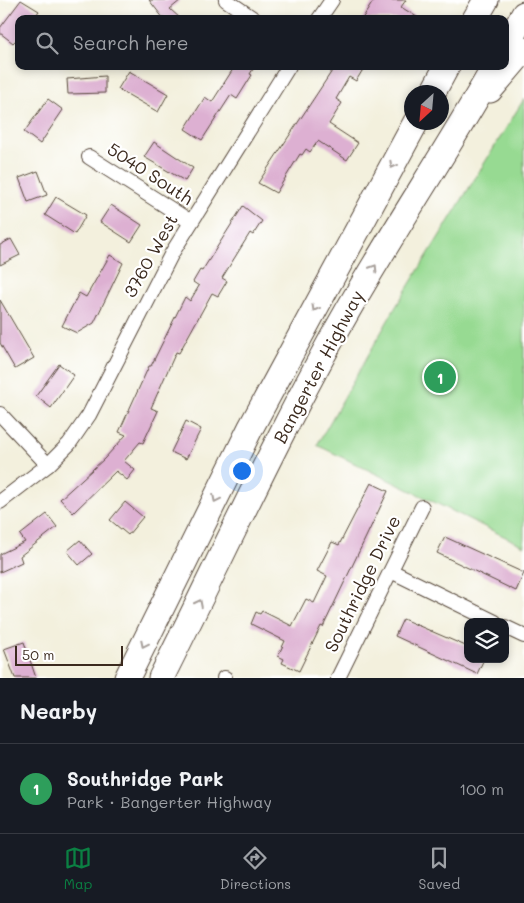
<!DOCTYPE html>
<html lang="en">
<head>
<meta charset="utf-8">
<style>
  body { margin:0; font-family:Mali,sans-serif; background:#242831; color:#f1f3f6 }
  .controls { position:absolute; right:15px; bottom:15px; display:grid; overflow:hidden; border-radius:10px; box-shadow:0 2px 8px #0003 }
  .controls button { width:45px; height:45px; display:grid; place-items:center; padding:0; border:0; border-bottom:1px solid #363941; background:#171b24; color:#f1f3f6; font:25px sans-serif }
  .compass { position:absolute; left:404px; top:85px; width:45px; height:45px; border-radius:50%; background:#171b24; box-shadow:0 2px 8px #0003; rotate:206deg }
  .scale { position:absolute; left:15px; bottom:12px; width:108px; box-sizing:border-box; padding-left:5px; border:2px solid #3b2a1e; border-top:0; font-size:14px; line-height:18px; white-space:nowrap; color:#3b2a1e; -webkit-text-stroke:4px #fff; paint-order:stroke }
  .you { position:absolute; left:241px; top:470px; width:18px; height:18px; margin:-12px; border:4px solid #fff; border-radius:50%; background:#1a73e8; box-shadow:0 0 0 8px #1a73e833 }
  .badge { display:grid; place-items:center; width:32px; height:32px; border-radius:50%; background:#0b8043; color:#fff; font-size:16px; font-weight:700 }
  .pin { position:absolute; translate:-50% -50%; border:2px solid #fff; box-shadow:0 1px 5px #0006 }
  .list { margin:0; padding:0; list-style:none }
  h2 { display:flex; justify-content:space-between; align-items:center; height:65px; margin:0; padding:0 20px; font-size:21px }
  h2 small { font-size:16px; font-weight:400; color:#9ea1a6 }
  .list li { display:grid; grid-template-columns:32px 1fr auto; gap:15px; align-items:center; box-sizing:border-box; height:90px; padding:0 20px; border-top:1px solid #363941 }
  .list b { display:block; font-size:19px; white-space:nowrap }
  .list p { margin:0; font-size:16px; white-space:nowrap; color:#9ea1a6 }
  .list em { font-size:16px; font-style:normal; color:#9ea1a6 }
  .icon { flex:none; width:28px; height:28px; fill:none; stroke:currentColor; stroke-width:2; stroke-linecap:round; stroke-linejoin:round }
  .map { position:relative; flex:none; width:524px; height:678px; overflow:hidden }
  .search { position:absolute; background:#171b24; box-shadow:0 2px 8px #0003; left:15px; right:15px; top:15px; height:55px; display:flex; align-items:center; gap:12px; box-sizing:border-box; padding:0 18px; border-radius:10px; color:#9ea1a6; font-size:19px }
  .sheet { height:155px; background:#171b24 }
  nav { display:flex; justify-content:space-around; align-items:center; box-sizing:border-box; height:70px; border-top:1px solid #363941; background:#171b24; font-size:14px; color:#9ea1a6 }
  nav a { display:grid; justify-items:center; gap:2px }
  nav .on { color:#0b8043 }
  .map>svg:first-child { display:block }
  .green { fill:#97da92; stroke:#698258 }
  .building { fill:#ddb0d2 }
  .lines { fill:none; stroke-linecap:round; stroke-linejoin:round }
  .minor-casing { stroke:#57483b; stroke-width:16 }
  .motorway-casing { stroke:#57483b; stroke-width:27 }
  .minor { stroke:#fff; stroke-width:14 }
  .motorway { stroke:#fff; stroke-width:25 }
  .oneway { stroke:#a79f9a }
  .labels { text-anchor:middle; stroke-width:4.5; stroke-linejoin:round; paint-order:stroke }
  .street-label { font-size:18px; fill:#3b2a1e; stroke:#fff }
</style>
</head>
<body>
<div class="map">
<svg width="524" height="678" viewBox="0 0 524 678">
  <rect width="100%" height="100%" fill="#fff"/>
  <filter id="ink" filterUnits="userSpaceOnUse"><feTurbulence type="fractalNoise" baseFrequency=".02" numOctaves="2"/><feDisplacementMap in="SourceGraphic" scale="10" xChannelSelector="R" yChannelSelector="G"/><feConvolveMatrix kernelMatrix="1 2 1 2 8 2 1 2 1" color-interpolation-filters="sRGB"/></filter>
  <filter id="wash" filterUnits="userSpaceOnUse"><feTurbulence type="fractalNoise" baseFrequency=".0096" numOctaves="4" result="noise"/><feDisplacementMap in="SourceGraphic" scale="20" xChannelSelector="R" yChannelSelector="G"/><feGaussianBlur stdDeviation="1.12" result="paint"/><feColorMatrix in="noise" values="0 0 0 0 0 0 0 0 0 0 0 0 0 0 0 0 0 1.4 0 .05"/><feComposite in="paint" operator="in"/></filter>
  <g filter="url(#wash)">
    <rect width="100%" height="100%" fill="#f3f0dd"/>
    <polygon class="green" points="524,99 524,546 317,445 395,308"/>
    <g id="blocks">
      <g class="building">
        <polygon points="21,0 39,11 33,19 19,19 19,37 13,43 0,33 0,28"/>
        <polygon points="149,0 181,0 170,9 181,19 164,19"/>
        <polygon points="374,0 406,0 401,7 420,19 362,19"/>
        <polygon points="235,66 255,66 250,74 252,75 237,99 231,95 202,140 185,129 205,97 212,102"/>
        <polygon points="331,66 365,66 356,81 349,77 336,99 342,103 329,124 358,143 347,160 318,141 310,152 306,149 302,155 300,154 276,193 258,183 330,74 334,68"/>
        <polygon points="129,71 168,94 158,112 118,89"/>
        <polygon points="105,76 105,93 68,94 67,79"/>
        <polygon points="48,99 63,110 40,144 24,132"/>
        <polygon points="154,142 193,168 185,181 144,157"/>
        <polygon points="38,171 47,195 28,202 19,178"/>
        <polygon points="56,197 86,215 75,234 45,215"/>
        <polygon points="111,205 142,225 131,242 100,222"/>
        <polygon points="243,206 262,221 253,235 250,233 222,278 227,281 218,296 212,293 179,353 176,352 151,408 158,411 143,443 140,442 124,461 135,470 127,480 116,471 73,513 60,499 104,459 126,435 119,432 149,366 151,366 185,297 190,301 199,286 193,282 200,270 202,271"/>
        <polygon points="11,239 20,255 0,265 0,245"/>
        <polygon points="110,255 123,263 94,323 77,333 62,326 79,293 86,297"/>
        <polygon points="0,300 34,358 15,369 0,343"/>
        <polygon points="59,364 74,375 51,408 36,396"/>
        <polygon points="186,421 201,429 186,459 171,452"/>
        <polygon points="371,483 388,491 323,627 321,626 299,671 282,663 284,659 278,656 285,641 251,624 256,612 260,614 262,611 292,626 306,599 314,603 327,576 317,571 332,542 339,545"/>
        <polygon points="125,502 143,517 128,535 110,520"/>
        <polygon points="47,514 57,527 20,556 22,562 0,572 0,554 25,542 20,535"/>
        <polygon points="445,537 524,573 516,591 437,553"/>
        <polygon points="80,540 92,554 79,565 67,551"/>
        <polygon points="403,619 468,647 468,659 484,659 477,674 395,636"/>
        <polygon points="24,642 36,678 15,678 4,649"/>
      </g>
    </g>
  </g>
  <g filter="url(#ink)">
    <use href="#blocks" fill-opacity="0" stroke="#57483b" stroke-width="1"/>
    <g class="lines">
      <g class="minor-casing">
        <g id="minor">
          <polyline points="226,0 254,19"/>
          <polyline points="319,19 332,0"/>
          <polyline points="89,157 191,222"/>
          <polyline points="0,414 48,465"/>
          <polyline points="0,502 48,465 69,444 89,415 172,253 289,66"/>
          <polyline points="391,571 495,622"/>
          <polyline points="505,627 524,636"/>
          <polyline points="224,678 225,678"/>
          <polyline points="338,678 422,507"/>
        </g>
      </g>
      <g class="motorway-casing">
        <g id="motorway">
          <polyline points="475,19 486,0"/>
          <polyline points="505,48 524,14"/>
          <polyline points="490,90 524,50"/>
          <polyline points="433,92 447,66"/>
          <polyline points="127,678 250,429 416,122"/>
          <path d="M161 678C223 555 280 429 348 310 395 228 448 149 495 66"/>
        </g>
      </g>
      <use href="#minor" class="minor"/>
      <use href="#motorway" class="motorway"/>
    </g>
    <defs><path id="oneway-chevron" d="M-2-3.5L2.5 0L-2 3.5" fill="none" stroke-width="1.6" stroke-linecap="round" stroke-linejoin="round" transform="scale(1.25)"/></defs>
    <g class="oneway">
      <use href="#oneway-chevron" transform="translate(393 165) rotate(119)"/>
      <use href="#oneway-chevron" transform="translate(374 268) rotate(-58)"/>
      <use href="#oneway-chevron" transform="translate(315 308) rotate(119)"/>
      <use href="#oneway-chevron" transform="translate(216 499) rotate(116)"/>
      <use href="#oneway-chevron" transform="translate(199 603) rotate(-63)"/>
      <use href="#oneway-chevron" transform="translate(144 644) rotate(116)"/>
    </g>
  </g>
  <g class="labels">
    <g class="street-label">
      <text transform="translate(150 174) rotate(33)" y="6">5040 South</text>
      <text transform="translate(151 256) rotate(-61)" y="6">3760 West</text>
      <text transform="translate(319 367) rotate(-62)" y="6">Bangerter Highway</text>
      <text transform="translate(363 584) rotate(-64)" y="6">Southridge Drive</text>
    </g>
  </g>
</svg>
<div class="controls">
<button><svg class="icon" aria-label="layers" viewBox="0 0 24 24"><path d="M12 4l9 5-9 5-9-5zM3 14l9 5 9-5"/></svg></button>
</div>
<svg class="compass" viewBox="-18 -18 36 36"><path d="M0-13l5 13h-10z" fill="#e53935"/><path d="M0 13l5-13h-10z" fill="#9ea1a6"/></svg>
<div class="scale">50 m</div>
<div class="you"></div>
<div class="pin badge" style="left:440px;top:377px;background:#2e9e5b">1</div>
<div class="search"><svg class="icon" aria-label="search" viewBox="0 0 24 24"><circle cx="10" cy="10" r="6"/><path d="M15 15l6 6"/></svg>Search here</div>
</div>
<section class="sheet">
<h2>Nearby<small></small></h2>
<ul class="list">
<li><span class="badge" style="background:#2e9e5b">1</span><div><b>Southridge Park</b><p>Park · Bangerter Highway</p></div><em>100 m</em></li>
</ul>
</section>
<nav>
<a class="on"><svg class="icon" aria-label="map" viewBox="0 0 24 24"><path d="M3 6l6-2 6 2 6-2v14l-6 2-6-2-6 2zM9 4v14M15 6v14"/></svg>Map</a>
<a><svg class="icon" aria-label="directions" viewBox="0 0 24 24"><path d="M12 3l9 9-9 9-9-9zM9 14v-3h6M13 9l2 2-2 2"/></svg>Directions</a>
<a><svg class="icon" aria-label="saved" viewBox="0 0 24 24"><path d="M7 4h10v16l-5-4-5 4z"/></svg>Saved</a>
</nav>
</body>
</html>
